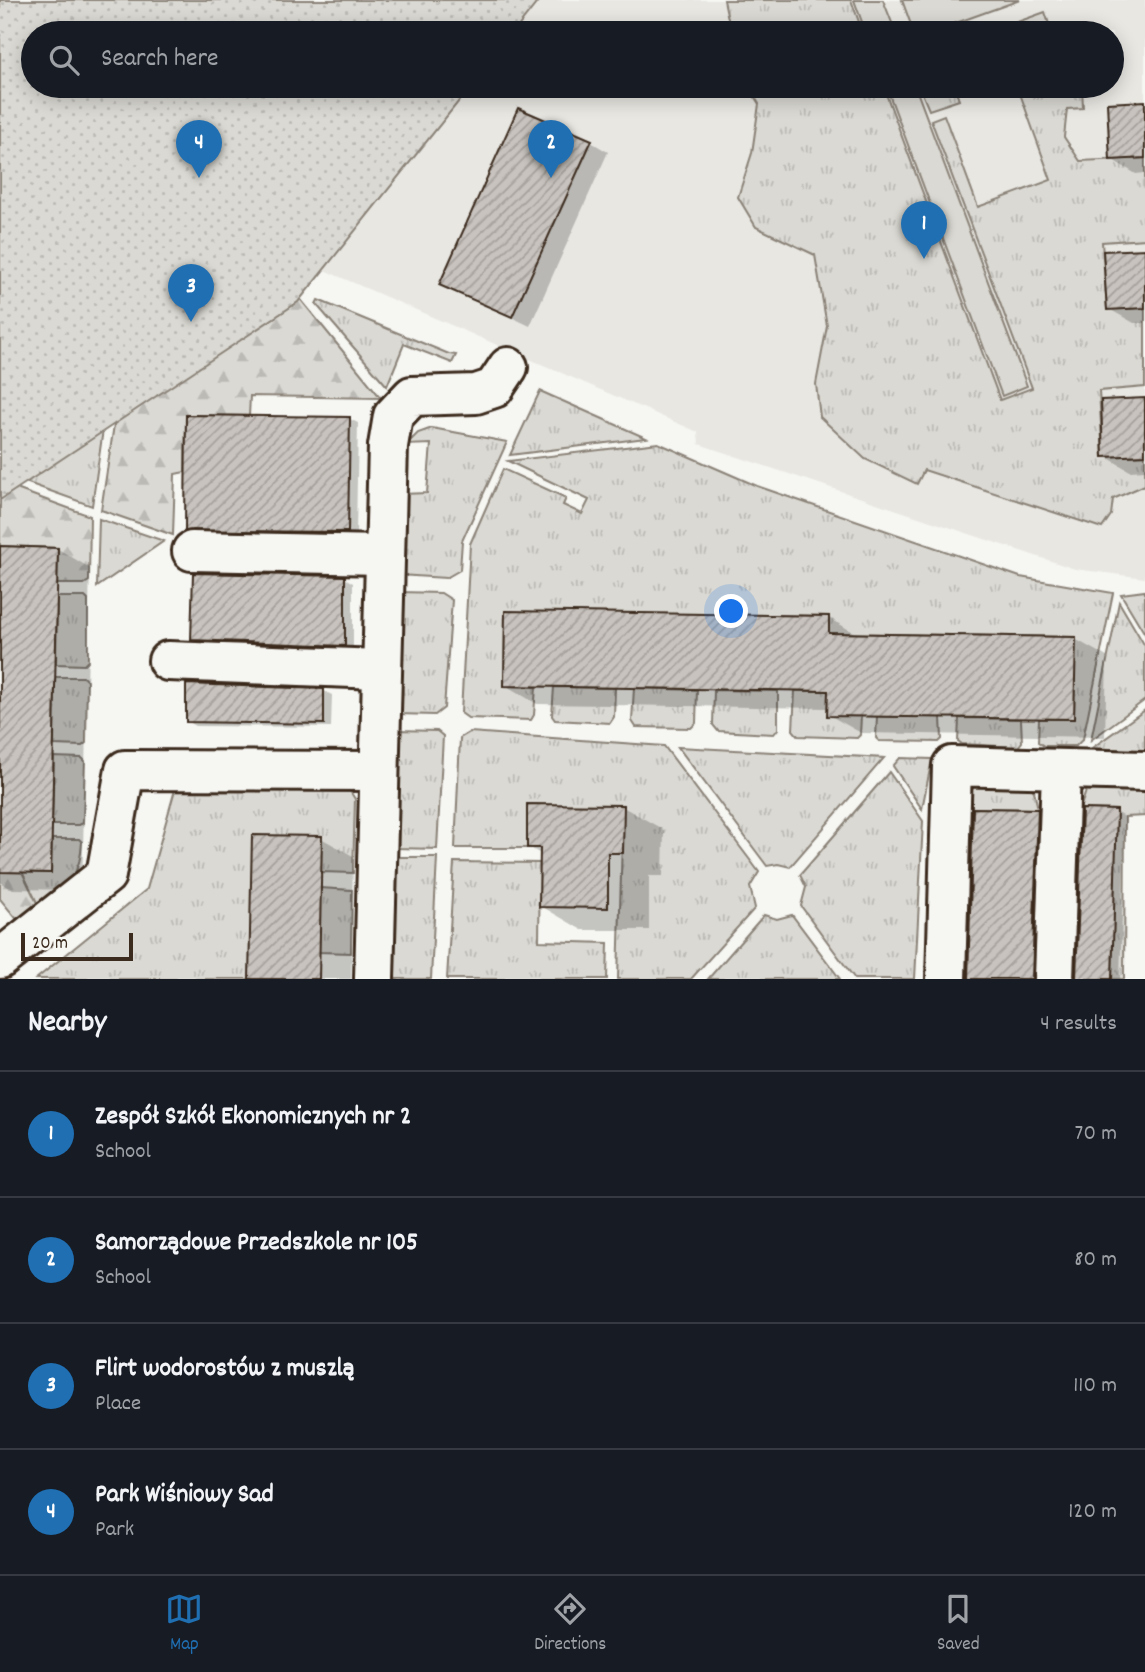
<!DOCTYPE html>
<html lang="en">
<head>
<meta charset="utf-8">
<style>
  body { margin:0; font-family:Dekko,sans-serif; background:#20242c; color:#f1f3f6 }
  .scale { position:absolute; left:21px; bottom:18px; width:112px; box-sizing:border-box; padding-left:7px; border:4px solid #3b2a1e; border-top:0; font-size:19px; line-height:24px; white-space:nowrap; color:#3b2a1e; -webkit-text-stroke:5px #f6f6f2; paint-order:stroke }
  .you { position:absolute; left:732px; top:612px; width:24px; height:24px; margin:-18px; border:5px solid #fff; border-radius:50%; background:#1a73e8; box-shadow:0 0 0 10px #1a73e833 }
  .badge { display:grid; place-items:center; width:46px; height:46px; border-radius:50%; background:#1f6fb2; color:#fff; font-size:23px; font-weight:700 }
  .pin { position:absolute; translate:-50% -58px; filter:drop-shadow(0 2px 4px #0008) }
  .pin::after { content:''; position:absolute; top:37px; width:24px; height:21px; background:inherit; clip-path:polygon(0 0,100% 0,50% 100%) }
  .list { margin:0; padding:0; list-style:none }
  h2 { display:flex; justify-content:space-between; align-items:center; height:91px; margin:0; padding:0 28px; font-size:30px }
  h2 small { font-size:23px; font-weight:400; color:#9ea1a6 }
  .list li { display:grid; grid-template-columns:46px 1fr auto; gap:21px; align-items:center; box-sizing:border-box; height:126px; padding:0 28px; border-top:2px solid #363941 }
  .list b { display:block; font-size:26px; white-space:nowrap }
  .list p { margin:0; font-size:23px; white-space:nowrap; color:#9ea1a6 }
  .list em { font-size:23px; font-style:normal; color:#9ea1a6 }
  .icon { flex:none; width:38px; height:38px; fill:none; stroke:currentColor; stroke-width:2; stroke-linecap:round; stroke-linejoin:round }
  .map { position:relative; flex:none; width:1145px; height:979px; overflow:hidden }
  .search { position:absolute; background:#171b24; box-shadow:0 4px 18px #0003; left:21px; right:21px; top:21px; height:77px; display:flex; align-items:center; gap:18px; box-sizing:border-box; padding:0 24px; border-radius:38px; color:#9ea1a6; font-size:26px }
  .sheet { height:595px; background:#171b24 }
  nav { display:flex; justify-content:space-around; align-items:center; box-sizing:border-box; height:98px; border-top:2px solid #363941; background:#171b24; font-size:19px; color:#9ea1a6 }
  nav a { display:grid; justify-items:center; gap:4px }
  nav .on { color:#1f6fb2 }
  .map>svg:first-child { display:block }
  .built { fill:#e8e7e2 }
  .grass { fill:url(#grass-tufts); stroke:#8a8278; stroke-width:2 }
  .forest { fill:url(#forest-firs); stroke:#8a8278; stroke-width:2 }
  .park { fill:url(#park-dots); stroke:#8a8278; stroke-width:2 }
  .pitch { fill:#dad9d3; stroke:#8a8278; stroke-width:2 }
  .shadow { fill:#0003 }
  .building { fill:url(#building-hatch); stroke:#3b2a1e; stroke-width:2 }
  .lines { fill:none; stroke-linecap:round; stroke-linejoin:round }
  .minor-casing { stroke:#3b2a1e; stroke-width:44 }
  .minor { stroke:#f6f6f2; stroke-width:38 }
</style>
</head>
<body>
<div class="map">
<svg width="1145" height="979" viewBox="0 0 1145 979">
  <defs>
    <pattern id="grass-tufts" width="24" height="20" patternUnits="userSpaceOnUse" patternTransform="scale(1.75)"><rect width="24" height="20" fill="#dad9d3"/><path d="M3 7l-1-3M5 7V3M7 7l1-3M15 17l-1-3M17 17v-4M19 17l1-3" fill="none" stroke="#bcbab5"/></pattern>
    <pattern id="forest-firs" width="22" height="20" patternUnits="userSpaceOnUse" patternTransform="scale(1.75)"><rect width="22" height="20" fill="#dad9d3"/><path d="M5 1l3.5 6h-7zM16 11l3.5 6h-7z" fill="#bcbab5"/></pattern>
    <pattern id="park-dots" width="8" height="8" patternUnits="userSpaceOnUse" patternTransform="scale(1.75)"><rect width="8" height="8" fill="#dad9d3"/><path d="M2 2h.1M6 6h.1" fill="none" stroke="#bcbab5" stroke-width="1.8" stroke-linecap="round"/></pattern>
    <pattern id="building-hatch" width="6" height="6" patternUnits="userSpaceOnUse" patternTransform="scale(1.75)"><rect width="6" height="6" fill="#c8c3be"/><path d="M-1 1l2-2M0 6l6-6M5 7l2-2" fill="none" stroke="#a49f9a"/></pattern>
  </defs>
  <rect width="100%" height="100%" fill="#f6f6f2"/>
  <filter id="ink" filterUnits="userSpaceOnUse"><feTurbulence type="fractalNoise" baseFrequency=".0143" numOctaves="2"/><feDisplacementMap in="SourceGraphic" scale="14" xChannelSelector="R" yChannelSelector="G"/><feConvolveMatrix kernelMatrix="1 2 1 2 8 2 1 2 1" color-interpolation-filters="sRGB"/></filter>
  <g filter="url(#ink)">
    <polygon class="built" points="539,0 1145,0 1145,578 1075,569 699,444 698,432 324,270 471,86 1112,86 1112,33 513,33"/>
    <g class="grass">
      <polygon points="724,0 851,0 863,33 731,33"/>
      <polygon points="748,86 883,86 1000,400 1032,388 931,120 944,115 978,207 1051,180 1018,88 1024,86 1082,86 1083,108 1067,109 1064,137 1080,161 1145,158 1145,239 1102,242 1107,309 1145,308 1145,387 1099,391 1103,457 1145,455 1145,485 1113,499 1111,515 1102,528 924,470 917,484 865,459 820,417 816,384 827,326 815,255 756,227 738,197 752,153 759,104"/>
      <polygon points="919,86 954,86 959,100 929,110"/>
      <polygon points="318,300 449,354 456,355 452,363 404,344 387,386 316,304"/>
      <polygon points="114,353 92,506 0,473"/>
      <polygon points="540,391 646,438 510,455"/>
      <polygon points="432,428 507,442 462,541 460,570 446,578 399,575 402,494 427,493 431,444 406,445 418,433"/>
      <polygon points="658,443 757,486 1020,577 1113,593 1083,739 1076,746 1044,746 1038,742 1039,719 1074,719 1075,637 829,633 829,616 505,612 504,686 536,687 534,715 531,720 468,718 461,713 470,544 503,469 566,498 563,505 582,514 589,500 508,461"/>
      <polygon points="99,519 164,541 97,587"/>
      <polygon points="1145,591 1145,634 1121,594"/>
      <polygon points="400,592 441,593 452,600 444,708 435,715 398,714"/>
      <polygon points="57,597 85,597 88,600 88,661 84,665 56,664"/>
      <polygon points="1119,602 1145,646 1145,700 1091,740"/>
      <polygon points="55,677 83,677 87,681 86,743 82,746 54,745"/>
      <polygon points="554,687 615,688 614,717 610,723 555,720 552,716"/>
      <polygon points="634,688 697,690 696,723 691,728 636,727 632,721"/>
      <polygon points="714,690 778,691 778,729 774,734 718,731 713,725"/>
      <polygon points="795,691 828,691 828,716 861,716 860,735 857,738 798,736 793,730"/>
      <polygon points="1145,710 1145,751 1092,748"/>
      <polygon points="877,716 941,717 942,739 939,742 879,741 876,738"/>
      <polygon points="959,718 1021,719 1022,742 1018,747 962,744 958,741"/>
      <polygon points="397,730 437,731 443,736 437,849 395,848"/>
      <polygon points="470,732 664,746 759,872 750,887 755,908 691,979 618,979 623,805 527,805 527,848 455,848 460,738"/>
      <polygon points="678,747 884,758 790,867 778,864 767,866"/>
      <polygon points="54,757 82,758 85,761 83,823 79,825 52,825"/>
      <polygon points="900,758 932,759 922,809 893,766"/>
      <polygon points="889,772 923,821 915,979 855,979 801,906 806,887 800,875"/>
      <polygon points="178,779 348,788 355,799 353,873 321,872 249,979 36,979 147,889"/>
      <polygon points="977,782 1027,783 1034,791 1038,809 971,808 972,790"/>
      <polygon points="1087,788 1145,789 1145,816 1125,817 1124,979 1112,979 1116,810 1080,809"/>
      <path d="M52 839H79L82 842C80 880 67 884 39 907L22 872 51 873Z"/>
      <polygon points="395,857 437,857 431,979 395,979"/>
      <polygon points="454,862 540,863 539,941 608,943 607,979 447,979"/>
      <polygon points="320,888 352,890 351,953 319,952"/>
      <polygon points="764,915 777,919 792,915 840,979 708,979"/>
    </g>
    <g class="forest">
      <polygon points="293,290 381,398 250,396 249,416 186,415 185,472 175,474 173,535 101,510 126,346"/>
      <polygon points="0,483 90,516 89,581 84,584 57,584 58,548 0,546"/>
      <polygon points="0,872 22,872 39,907 19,922 0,899"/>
    </g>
    <polygon class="park" points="0,0 539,0 513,33 33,33 33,86 471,86 298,302 0,500"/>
    <g class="pitch">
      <polygon points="854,0 883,0 896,33 866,33"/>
      <polygon points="902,0 1020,0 928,33 914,33"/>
      <polygon points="1045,12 1052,33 987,33"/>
      <polygon points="886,86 915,86 1027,386 1002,396"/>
    </g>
    <g class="shadow">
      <polygon points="1145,103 1145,173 1136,174 1111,159"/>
      <polygon points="591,142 608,152 530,326 441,284"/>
      <polygon points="1145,251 1145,323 1134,323 1109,309"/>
      <polygon points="1145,400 1145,470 1130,471 1105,456"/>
      <polygon points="350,419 358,423 356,536 195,535 187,530"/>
      <polygon points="0,548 58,549 90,568 82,890 10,889 0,882"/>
      <polygon points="345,578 353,583 353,650 201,644 193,639"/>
      <polygon points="829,618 858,635 1075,639 1107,657 1105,737 861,733 829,715 829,708 537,704 505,685"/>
      <polygon points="324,691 332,695 331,727 196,726 187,721"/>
      <polygon points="623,807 664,830 663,876 649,876 649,930 582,930 541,906 542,855 529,847"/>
      <polygon points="1037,811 1046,815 1040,979 968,979"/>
      <polygon points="1116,812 1125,817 1120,979 1078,979"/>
      <polygon points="321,838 353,856 351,979 251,979"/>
    </g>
    <g class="building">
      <polygon points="1145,101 1145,158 1110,160 1107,103"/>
      <polygon points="518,108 592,140 512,317 439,285"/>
      <polygon points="1145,249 1145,308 1107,310 1103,251"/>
      <polygon points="1145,398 1145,455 1103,457 1101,400"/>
      <polygon points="186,415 350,417 348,532 185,531"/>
      <polygon points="0,546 58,548 51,873 0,872"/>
      <polygon points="193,573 345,576 345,646 191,640"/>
      <polygon points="505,611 829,616 829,633 1076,637 1074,719 827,716 828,691 504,686"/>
      <polygon points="186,684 324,689 324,724 186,722"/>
      <polygon points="527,804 624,805 623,853 608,853 608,908 539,907 540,848 527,848"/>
      <polygon points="973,808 1038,809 1032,979 968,979"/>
      <polygon points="1082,809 1117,810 1112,979 1076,979"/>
      <polygon points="252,835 322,836 319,979 249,979"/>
    </g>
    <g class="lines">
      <g class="minor-casing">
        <g id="minor">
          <polyline points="192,551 383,555"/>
          <polyline points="168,661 380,669"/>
          <polyline points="0,959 106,875 125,770 378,771"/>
          <polyline points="374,979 388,446 393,416 412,396 476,394 494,388 508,367"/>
          <polyline points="946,979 952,766 1145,771"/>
          <polyline points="1054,979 1061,770"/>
        </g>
      </g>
      <use href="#minor" class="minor"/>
    </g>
  </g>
</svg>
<div class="scale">20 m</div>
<div class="you"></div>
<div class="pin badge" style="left:924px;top:259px">1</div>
<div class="pin badge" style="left:551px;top:178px">2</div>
<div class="pin badge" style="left:191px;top:322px">3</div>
<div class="pin badge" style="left:199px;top:178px">4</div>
<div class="search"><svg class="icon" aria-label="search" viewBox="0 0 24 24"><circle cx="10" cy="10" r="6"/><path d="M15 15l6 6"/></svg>Search here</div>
</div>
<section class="sheet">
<h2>Nearby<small>4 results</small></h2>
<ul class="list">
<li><span class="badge">1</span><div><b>Zespół Szkół Ekonomicznych nr 2</b><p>School</p></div><em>70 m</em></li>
<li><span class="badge">2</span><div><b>Samorządowe Przedszkole nr 105</b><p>School</p></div><em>80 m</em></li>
<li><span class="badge">3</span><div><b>Flirt wodorostów z muszlą</b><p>Place</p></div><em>110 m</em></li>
<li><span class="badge">4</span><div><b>Park Wiśniowy Sad</b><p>Park</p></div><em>120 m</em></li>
</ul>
</section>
<nav>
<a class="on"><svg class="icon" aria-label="map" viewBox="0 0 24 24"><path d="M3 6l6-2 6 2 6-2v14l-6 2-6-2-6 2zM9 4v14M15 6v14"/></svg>Map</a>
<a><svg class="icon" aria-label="directions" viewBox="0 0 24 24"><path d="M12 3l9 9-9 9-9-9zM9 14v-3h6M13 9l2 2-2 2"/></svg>Directions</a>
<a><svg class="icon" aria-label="saved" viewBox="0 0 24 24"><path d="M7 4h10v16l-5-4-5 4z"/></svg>Saved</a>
</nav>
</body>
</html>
